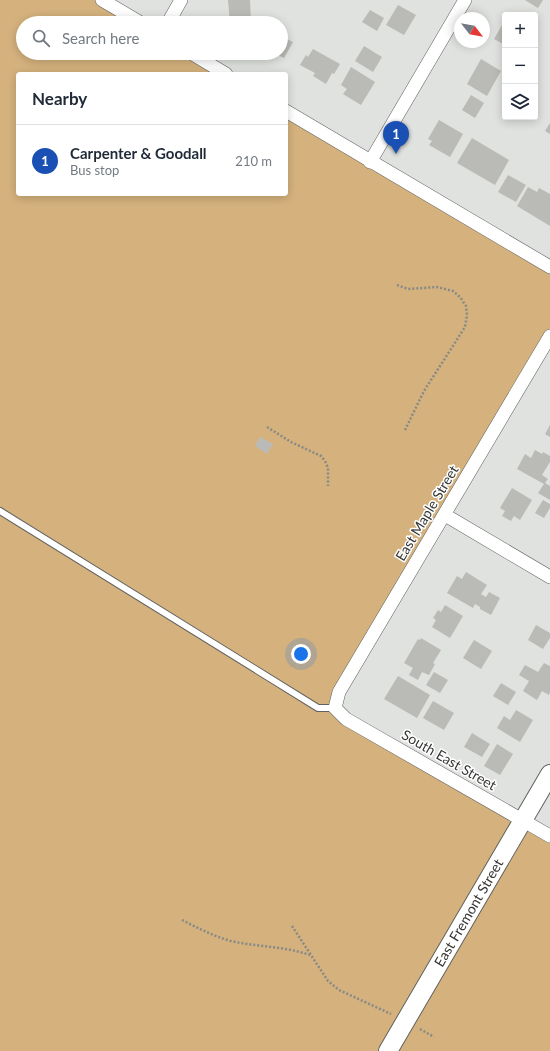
<!DOCTYPE html>
<html lang="en">
<head>
<meta charset="utf-8">
<style>
  body { margin:0; font-family:Lato,sans-serif; background:#f2f2f3; color:#1f2937 }
  .controls { position:absolute; right:12px; top:12px; display:grid; overflow:hidden; border-radius:4px; box-shadow:0 2px 10px #0003 }
  .controls button { width:36px; height:36px; display:grid; place-items:center; padding:0; border:0; border-bottom:1px solid #e0e1e3; background:#fff; color:#1f2937; font:20px sans-serif }
  .compass { position:absolute; left:454px; top:12px; width:36px; height:36px; border-radius:50%; background:#fff; box-shadow:0 2px 10px #0003; rotate:121deg }
  .you { position:absolute; left:301px; top:654px; width:14px; height:14px; margin:-10px; border:3px solid #fff; border-radius:50%; background:#1a73e8; box-shadow:0 0 0 6px #1a73e833 }
  .badge { display:grid; place-items:center; width:26px; height:26px; border-radius:50%; background:#a32374; color:#fff; font-size:13px; font-weight:700 }
  .pin { position:absolute; translate:-50% -33px; filter:drop-shadow(0 1px 2px #0008) }
  .pin::after { content:''; position:absolute; top:21px; width:14px; height:12px; background:inherit; clip-path:polygon(0 0,100% 0,50% 100%) }
  .list { margin:0; padding:0; list-style:none }
  h2 { display:flex; justify-content:space-between; align-items:center; height:52px; margin:0; padding:0 16px; font-size:17px }
  h2 small { font-size:13px; font-weight:400; color:#747a83 }
  .list li { display:grid; grid-template-columns:26px 1fr auto; gap:12px; align-items:center; box-sizing:border-box; height:72px; padding:0 16px; border-top:1px solid #e0e1e3 }
  .list b { display:block; font-size:15px; white-space:nowrap }
  .list p { margin:0; font-size:13px; white-space:nowrap; color:#747a83 }
  .list em { font-size:13px; font-style:normal; color:#747a83 }
  .icon { flex:none; width:22px; height:22px; fill:none; stroke:currentColor; stroke-width:2; stroke-linecap:round; stroke-linejoin:round }
  .map { position:relative; flex:none; width:550px; height:1051px; overflow:hidden }
  .search { position:absolute; background:#fff; box-shadow:0 2px 10px #0003; left:16px; top:16px; width:272px; height:44px; display:flex; align-items:center; gap:10px; box-sizing:border-box; padding:0 14px; border-radius:22px; color:#747a83; font-size:15px }
  .panel { position:absolute; background:#fff; box-shadow:0 2px 10px #0003; left:16px; top:72px; width:272px; height:124px; border-radius:4px }
  .map>svg:first-child { display:block }
  .green { fill:#d5b27d }
  .building { fill:#babab6 }
  .lines { fill:none; stroke-linecap:round; stroke-linejoin:round }
  .lane-casing { stroke:#606260; stroke-width:8 }
  .street-casing { stroke:#606260; stroke-width:14 }
  .secondary-casing { stroke:#606260; stroke-width:20 }
  .path { stroke:#878986; stroke-width:2.5; stroke-dasharray:2 2; stroke-linecap:butt }
  .lane { stroke:#fff; stroke-width:6 }
  .street { stroke:#fff; stroke-width:13 }
  .secondary { stroke:#fff; stroke-width:18 }
  .labels { text-anchor:middle; stroke-width:3; stroke-linejoin:round; paint-order:stroke }
  .street-label { font-size:14px; fill:#353634; stroke:#fff }
</style>
</head>
<body>
<div class="map">
<svg width="550" height="1051" viewBox="0 0 550 1051">
  <rect width="100%" height="100%" fill="#e0e2df"/>
  <polygon class="green" points="0,0 101,0 140,23 23,23 23,53 190,53 226,74 18,74 18,194 286,194 286,110 550,267 550,336 335,708 550,836 550,1051 0,1051"/>
  <g class="building">
    <polygon points="228,0 250,0 251,23 230,23"/>
    <polygon points="525,0 543,0 538,8"/>
    <polygon points="398,5 416,15 404,35 386,25"/>
    <polygon points="370,10 384,18 377,31 362,22"/>
    <polygon points="262,16 273,23 258,23"/>
    <polygon points="505,20 505,45 494,39"/>
    <polygon points="281,36 293,42 284,58 276,54 273,58 267,54 267,53 281,53"/>
    <polygon points="364,46 382,57 373,72 355,61"/>
    <polygon points="313,49 340,64 334,74 332,73 326,84 313,76 315,73 300,65 306,55 308,57"/>
    <polygon points="481,59 501,71 487,96 467,84"/>
    <polygon points="351,67 375,82 361,105 343,94 347,89 341,85"/>
    <polygon points="471,95 484,103 475,118 462,110"/>
    <polygon points="439,120 463,134 450,157 429,145 432,141 428,139"/>
    <polygon points="550,123 550,134 545,131"/>
    <polygon points="472,138 509,160 495,185 457,163"/>
    <polygon points="508,175 526,185 516,202 498,192"/>
    <polygon points="528,187 537,192 539,188 550,194 550,226 517,206"/>
    <polygon points="550,425 550,437 545,434"/>
    <polygon points="260,437 273,444 267,454 255,446"/>
    <polygon points="535,450 542,454 543,452 550,456 550,462 542,475 548,479 545,483 550,486 550,500 538,493 544,484 517,469 525,454 531,458"/>
    <polygon points="512,488 532,500 520,520 514,516 511,521 502,516 505,511 500,508"/>
    <polygon points="543,500 550,504 550,508 544,518 535,513"/>
    <polygon points="466,572 487,585 481,594 486,597 489,592 500,598 491,615 480,609 480,607 475,604 473,608 447,593 457,576 462,579"/>
    <polygon points="445,605 463,616 450,638 432,627 436,620 433,618 438,610 441,612"/>
    <polygon points="536,625 550,633 550,638 543,649 528,640"/>
    <polygon points="421,638 441,650 433,663 435,664 429,675 422,672 418,680 409,675 413,668 404,663 418,639 420,640"/>
    <polygon points="474,640 492,651 481,669 463,658"/>
    <polygon points="544,663 550,666 550,692 549,695 542,691 537,700 523,691 529,681 519,675 525,665 538,672"/>
    <polygon points="434,672 448,680 440,693 426,685"/>
    <polygon points="398,676 430,695 417,718 384,699"/>
    <polygon points="501,683 516,692 508,705 493,696"/>
    <polygon points="433,701 454,713 444,730 423,718"/>
    <polygon points="516,710 533,720 520,742 497,728 504,716 510,720"/>
    <polygon points="472,733 490,744 482,757 464,747"/>
    <polygon points="497,744 513,754 500,775 484,766"/>
  </g>
  <g class="lines">
    <g class="lane-casing">
      <polyline id="lane" points="0,511 318,708 335,708"/>
    </g>
    <g class="street-casing">
      <g id="street">
        <polyline points="102,0 141,23"/>
        <polyline points="168,23 181,0"/>
        <polyline points="191,53 226,74"/>
        <polyline points="286,111 550,267"/>
        <polyline points="370,162 465,0"/>
        <polyline points="550,336 339,692 335,708 346,719 550,836"/>
        <polyline points="445,515 550,577"/>
      </g>
    </g>
    <g class="secondary-casing">
      <g id="secondary">
        <path id="s1" d="M388 1051 550 774"/>
      </g>
    </g>
    <g class="path">
      <polyline points="397,285 408,289 437,287 453,291 460,297 466,306 467,315 465,327 424,391 405,430"/>
      <polyline points="267,427 291,442 321,456 325,461 328,468 328,486"/>
      <path d="M182 920C198 928 213 936 231 941 257 947 284 946 310 955"/>
      <polyline points="292,926 328,981 339,990 391,1014"/>
      <polyline points="420,1029 434,1037"/>
    </g>
    <use href="#lane" class="lane"/>
    <use href="#street" class="street"/>
    <use href="#secondary" class="secondary"/>
  </g>
  <g class="labels">
    <g class="street-label">
      <text transform="translate(427 513) rotate(-59)" y="5">East Maple Street</text>
      <text transform="translate(449 760) rotate(30)" y="5">South East Street</text>
      <text dy="5" stroke="none"><textPath href="#s1" startOffset="160">East Fremont Street</textPath></text>
    </g>
  </g>
</svg>
<div class="controls">
<button>+</button>
<button>−</button>
<button><svg class="icon" aria-label="layers" viewBox="0 0 24 24"><path d="M12 4l9 5-9 5-9-5zM3 14l9 5 9-5"/></svg></button>
</div>
<svg class="compass" viewBox="-18 -18 36 36"><path d="M0-13l5 13h-10z" fill="#e53935"/><path d="M0 13l5-13h-10z" fill="#747a83"/></svg>
<div class="you"></div>
<div class="pin badge" style="left:396px;top:154px;background:#1a4fb4">1</div>
<div class="search"><svg class="icon" aria-label="search" viewBox="0 0 24 24"><circle cx="10" cy="10" r="6"/><path d="M15 15l6 6"/></svg>Search here</div>
<section class="panel">
<h2>Nearby<small></small></h2>
<ul class="list">
<li><span class="badge" style="background:#1a4fb4">1</span><div><b>Carpenter &amp; Goodall</b><p>Bus stop</p></div><em>210 m</em></li>
</ul>
</section>
</div>
</body>
</html>
